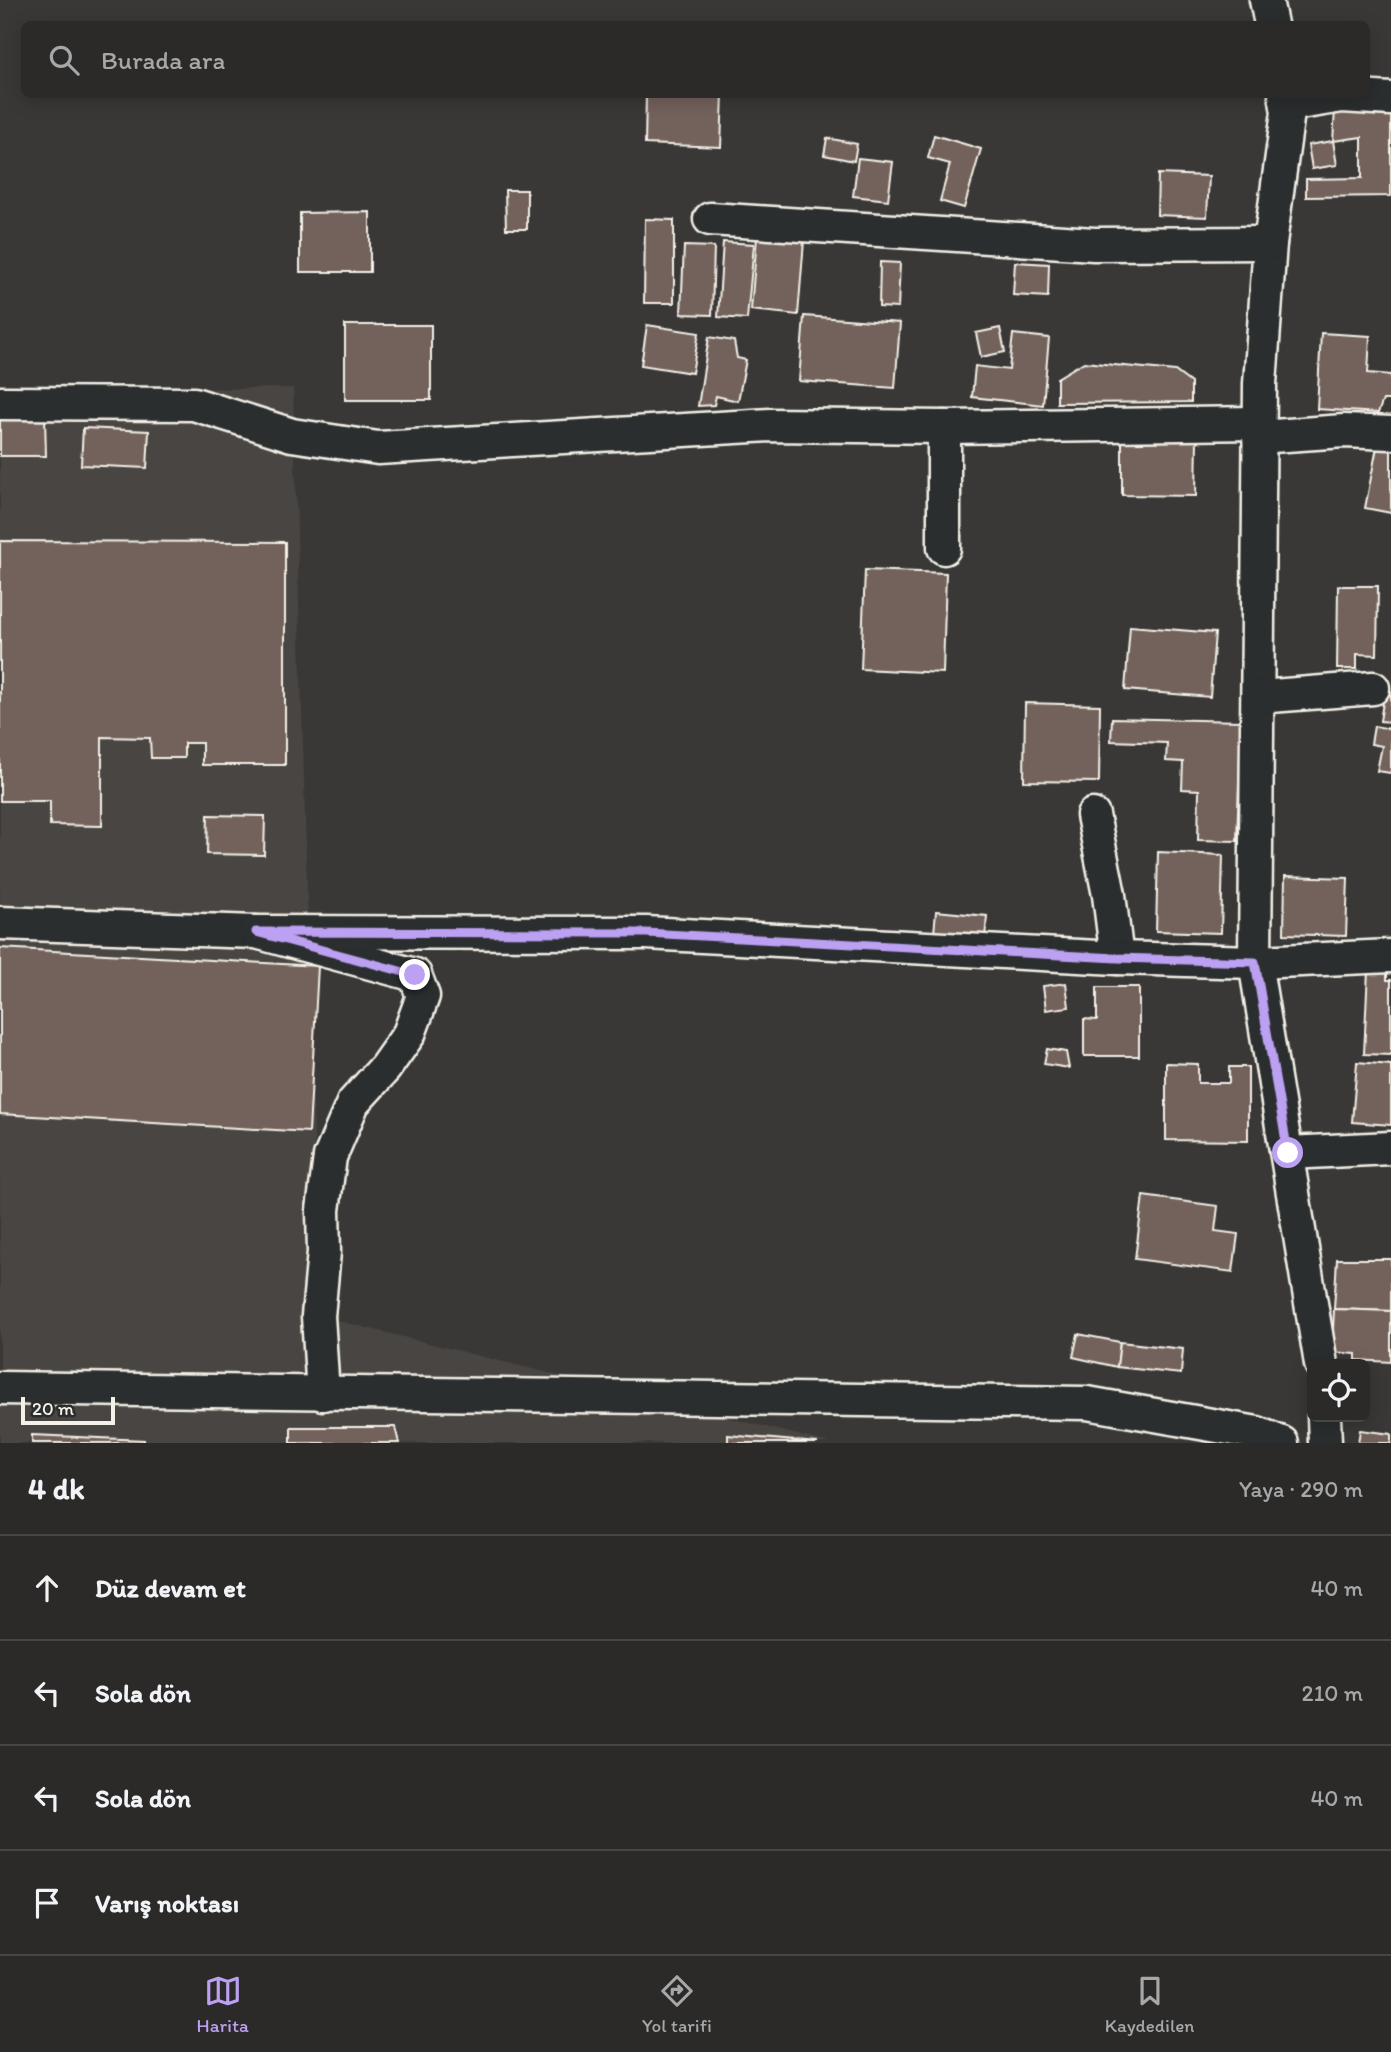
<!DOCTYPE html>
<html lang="tr">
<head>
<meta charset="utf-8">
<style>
  body { margin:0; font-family:Itim,sans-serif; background:#333231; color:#f1f3f6 }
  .controls { position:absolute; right:21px; bottom:21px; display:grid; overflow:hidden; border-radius:10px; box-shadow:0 4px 18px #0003 }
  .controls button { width:63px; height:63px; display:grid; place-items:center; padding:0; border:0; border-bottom:2px solid #474646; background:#2b2a29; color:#f1f3f6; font:35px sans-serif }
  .scale { position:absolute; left:21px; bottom:18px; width:94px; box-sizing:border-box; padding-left:7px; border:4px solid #f4f1e8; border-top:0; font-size:19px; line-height:24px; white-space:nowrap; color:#f4f1e8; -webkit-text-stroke:5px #2a2d2e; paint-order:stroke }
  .stop { position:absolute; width:21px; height:21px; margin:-16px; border:5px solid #bca0f2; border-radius:50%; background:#fff }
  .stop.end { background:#bca0f2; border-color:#fff; box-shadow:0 2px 7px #0008 }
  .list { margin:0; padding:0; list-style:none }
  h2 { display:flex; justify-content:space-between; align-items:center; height:91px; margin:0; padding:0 28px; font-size:30px }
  h2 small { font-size:23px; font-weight:400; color:#a6a7a8 }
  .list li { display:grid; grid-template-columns:46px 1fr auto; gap:21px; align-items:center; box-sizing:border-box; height:105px; padding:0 28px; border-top:2px solid #474646 }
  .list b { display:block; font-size:26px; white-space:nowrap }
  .list em { font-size:23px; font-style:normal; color:#a6a7a8 }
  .icon { flex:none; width:38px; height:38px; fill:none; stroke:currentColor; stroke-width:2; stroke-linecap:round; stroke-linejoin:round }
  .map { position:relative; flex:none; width:1391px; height:1443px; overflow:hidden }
  .search { position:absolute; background:#2b2a29; box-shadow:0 4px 18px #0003; left:21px; right:21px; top:21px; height:77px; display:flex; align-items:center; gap:18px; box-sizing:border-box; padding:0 24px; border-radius:10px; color:#a6a7a8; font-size:26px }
  .sheet { height:511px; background:#2b2a29 }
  nav { display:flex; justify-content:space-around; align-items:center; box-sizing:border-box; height:98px; border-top:2px solid #474646; background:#2b2a29; font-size:19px; color:#a6a7a8 }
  nav a { display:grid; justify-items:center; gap:4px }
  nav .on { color:#bca0f2 }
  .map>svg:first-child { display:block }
  .built { fill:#4a4542 }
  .building { fill:#73625b; stroke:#f4f1e8; stroke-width:2 }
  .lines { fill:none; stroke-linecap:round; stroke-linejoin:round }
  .minor-casing { stroke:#f4f1e8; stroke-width:37 }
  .minor { stroke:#2a2d2e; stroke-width:32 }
  .route { stroke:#bca0f2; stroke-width:9 }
</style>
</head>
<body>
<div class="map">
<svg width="1391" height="1443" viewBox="0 0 1391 1443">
  <rect width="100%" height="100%" fill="#393837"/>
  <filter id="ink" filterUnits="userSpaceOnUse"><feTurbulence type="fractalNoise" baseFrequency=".0143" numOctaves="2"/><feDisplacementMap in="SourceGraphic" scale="14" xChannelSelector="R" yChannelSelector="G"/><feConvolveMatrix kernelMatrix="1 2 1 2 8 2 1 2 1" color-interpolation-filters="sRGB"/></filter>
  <g filter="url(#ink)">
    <polygon class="built" points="293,388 319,1316 830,1443 0,1443 0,390"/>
    <g class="building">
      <polygon points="646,94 723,94 721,147 645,144"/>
      <polygon points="1335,110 1391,110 1391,196 1306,197 1306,179 1362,178 1362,137 1333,141"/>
      <polygon points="934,135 981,149 964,208 940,201 950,164 928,158"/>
      <polygon points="827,138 857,144 854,161 824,155"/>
      <polygon points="1333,141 1337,165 1312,169 1308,145"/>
      <polygon points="858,158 893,162 888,200 853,196"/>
      <polygon points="1158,174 1209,176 1207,217 1157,215"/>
      <polygon points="505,190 527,190 527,229 506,229"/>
      <polygon points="370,212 370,272 300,272 300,213"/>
      <polygon points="645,219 674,220 674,303 644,303"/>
      <polygon points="757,237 804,241 798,315 751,310"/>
      <polygon points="723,242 754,244 747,319 718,317"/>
      <polygon points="684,246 714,247 712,315 681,314"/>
      <polygon points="880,262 900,263 898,308 879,307"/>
      <polygon points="1015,262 1049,264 1048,297 1013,295"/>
      <polygon points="804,316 900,323 895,388 799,381"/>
      <rect x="345" y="325" width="86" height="75"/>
      <polygon points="647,325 699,333 692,373 641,365"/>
      <polygon points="1000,328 1005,352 981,357 976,333"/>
      <polygon points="1321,333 1370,336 1368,373 1391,375 1391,400 1383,400 1378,413 1317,409"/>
      <polygon points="1013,334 1049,338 1043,405 972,397 975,366 1009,370"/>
      <polygon points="709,337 734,341 737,358 746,360 738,401 716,396 714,405 698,406"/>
      <polygon points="1084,362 1175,371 1191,383 1191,402 1057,403 1057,378"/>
      <polygon points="0,417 45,417 46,456 0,456"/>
      <polygon points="83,428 149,431 147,468 81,465"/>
      <polygon points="1122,438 1197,439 1196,496 1122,495"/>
      <polygon points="1378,442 1391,445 1391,513 1365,508"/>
      <polygon points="0,541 285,542 285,765 202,765 202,743 184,743 184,758 151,758 150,738 102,737 102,826 50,825 50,801 0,801"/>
      <polygon points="865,570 946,573 943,673 861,669"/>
      <polygon points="1338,586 1378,586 1377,655 1357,654 1357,669 1337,669"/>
      <polygon points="1130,626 1215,633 1210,697 1125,690"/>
      <polygon points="1385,690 1391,691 1391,722 1380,721"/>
      <polygon points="1025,703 1100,705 1099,782 1024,781"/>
      <polygon points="1112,718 1241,721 1237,841 1198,840 1199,790 1182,789 1183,762 1166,761 1167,743 1111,741"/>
      <polygon points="1374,726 1391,729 1391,773 1377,771 1382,746 1371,744"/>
      <polygon points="208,815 265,816 264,855 207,854"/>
      <polygon points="1158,852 1223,855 1221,933 1156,931"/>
      <polygon points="1285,876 1348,878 1346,936 1284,934"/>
      <polygon points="936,911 987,916 985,938 934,933"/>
      <polygon points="0,948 318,966 309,1132 0,1114"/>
      <polygon points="1368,970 1387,971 1387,980 1391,980 1391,1055 1364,1054"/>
      <polygon points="1066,983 1069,1007 1046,1010 1043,986"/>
      <polygon points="1097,987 1139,987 1139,1056 1084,1056 1084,1019 1097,1020"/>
      <polygon points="1047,1049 1066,1052 1069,1068 1044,1064"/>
      <polygon points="1357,1062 1391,1065 1391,1125 1352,1122"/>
      <polygon points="1166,1063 1198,1064 1198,1083 1229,1083 1229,1067 1248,1067 1248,1141 1166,1140"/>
      <polygon points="1143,1196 1218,1206 1215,1231 1238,1234 1233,1272 1135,1259"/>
      <polygon points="1337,1259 1391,1259 1391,1311 1334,1309"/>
      <polygon points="1334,1309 1391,1311 1391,1362 1356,1360 1356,1354 1332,1352"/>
      <polygon points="1078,1334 1120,1342 1117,1367 1073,1357"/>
      <polygon points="1120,1342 1183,1349 1181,1374 1117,1367"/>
      <polygon points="291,1427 395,1427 399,1443 291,1443"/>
      <polygon points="1360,1430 1391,1434 1391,1443 1358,1443"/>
      <polygon points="32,1435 144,1440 144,1443 32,1443"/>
      <polygon points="728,1435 818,1443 728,1443"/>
    </g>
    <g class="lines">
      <g class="minor-casing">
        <g id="minor">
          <polyline points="1266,0 1271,24"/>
          <polyline points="1285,94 1288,112 1270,243 1260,384 1255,962 1321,1364"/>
          <polyline points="1287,105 1342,96 1391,99"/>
          <polyline points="710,219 1094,244 1270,243"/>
          <polyline points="0,403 194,404 292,435 378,448 770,425 944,427 1259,423"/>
          <polyline points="1259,437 1344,431 1391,433"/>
          <polyline points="944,548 944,427"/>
          <polyline points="1259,697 1373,688"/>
          <polyline points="1093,815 1109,895 1117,958"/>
          <polyline points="0,923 256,932 415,975 423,996 409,1034 385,1068 353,1103 330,1157 323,1210 324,1252 318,1316 323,1394"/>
          <polyline points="256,932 646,933 1117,958 1255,962 1391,956"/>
          <polyline points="1288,1153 1391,1148"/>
          <polyline points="0,1388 1087,1403 1257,1433 1282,1443"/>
          <polyline points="1324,1417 1325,1443"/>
        </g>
      </g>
      <use href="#minor" class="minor"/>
    </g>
  </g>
  <g class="lines" filter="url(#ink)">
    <polyline class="route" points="415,975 256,932 646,933 1117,958 1255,962 1288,1153"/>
  </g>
</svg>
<div class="controls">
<button><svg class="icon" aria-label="locate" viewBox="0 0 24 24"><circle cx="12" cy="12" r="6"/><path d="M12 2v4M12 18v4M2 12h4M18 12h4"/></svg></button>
</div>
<div class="scale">20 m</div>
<div class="stop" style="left:1288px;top:1153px"></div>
<div class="stop end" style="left:415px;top:975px"></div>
<div class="search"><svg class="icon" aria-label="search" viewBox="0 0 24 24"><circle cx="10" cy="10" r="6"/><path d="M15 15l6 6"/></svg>Burada ara</div>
</div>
<section class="sheet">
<h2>4 dk<small>Yaya · 290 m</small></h2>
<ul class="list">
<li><svg class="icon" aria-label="ahead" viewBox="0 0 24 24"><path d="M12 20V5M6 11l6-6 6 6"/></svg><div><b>Düz devam et</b></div><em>40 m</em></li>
<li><svg class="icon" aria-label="left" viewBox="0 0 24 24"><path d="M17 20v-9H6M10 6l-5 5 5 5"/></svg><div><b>Sola dön</b></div><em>210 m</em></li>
<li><svg class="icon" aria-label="left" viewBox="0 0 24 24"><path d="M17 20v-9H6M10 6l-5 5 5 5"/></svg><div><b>Sola dön</b></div><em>40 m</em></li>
<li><svg class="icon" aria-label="arrive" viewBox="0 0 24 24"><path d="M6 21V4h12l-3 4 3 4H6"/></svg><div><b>Varış noktası</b></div></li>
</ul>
</section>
<nav>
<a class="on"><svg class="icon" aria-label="map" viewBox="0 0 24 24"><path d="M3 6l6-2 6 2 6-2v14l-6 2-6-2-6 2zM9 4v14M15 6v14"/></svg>Harita</a>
<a><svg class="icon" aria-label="directions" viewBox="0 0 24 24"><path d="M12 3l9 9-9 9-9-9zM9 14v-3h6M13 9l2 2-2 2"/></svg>Yol tarifi</a>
<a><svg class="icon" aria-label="saved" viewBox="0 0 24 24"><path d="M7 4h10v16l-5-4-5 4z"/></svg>Kaydedilen</a>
</nav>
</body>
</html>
